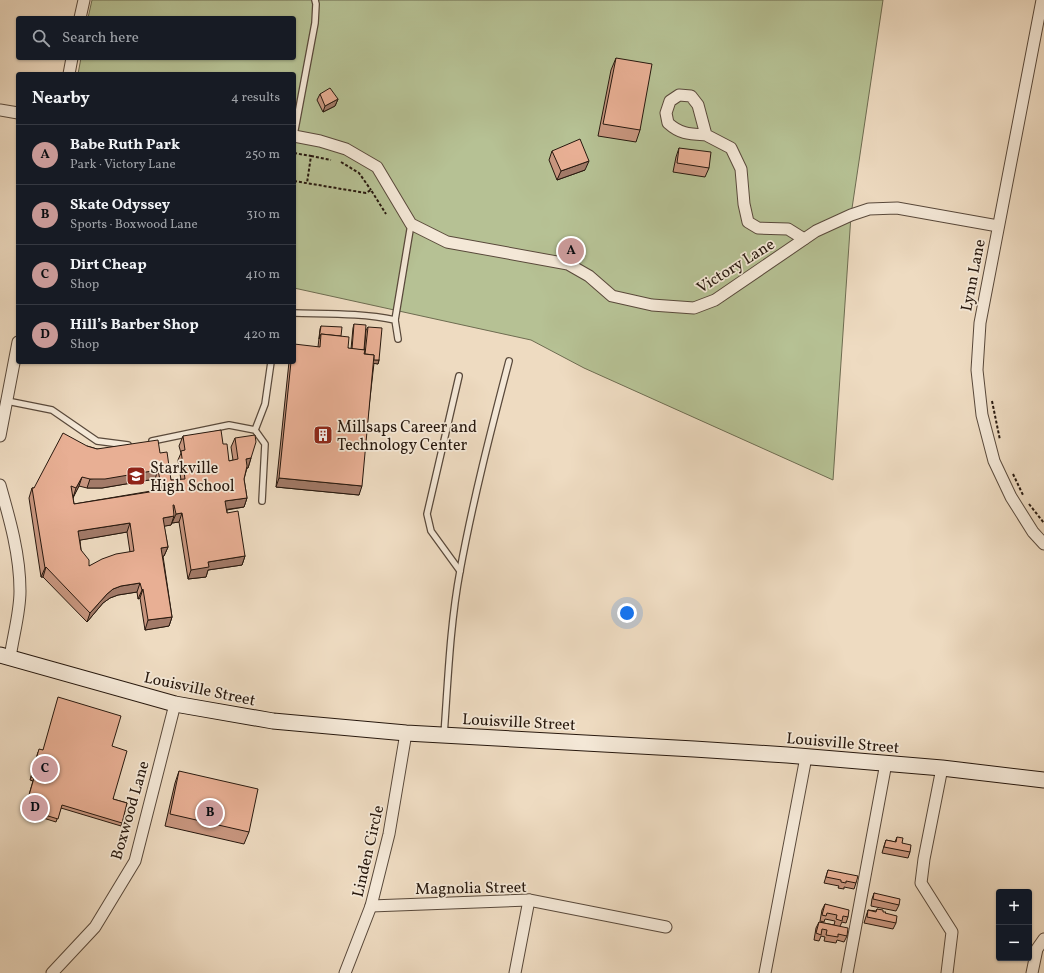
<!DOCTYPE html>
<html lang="en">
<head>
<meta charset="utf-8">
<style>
  body { margin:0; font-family:Vollkorn,serif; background:#20242c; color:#f1f3f6 }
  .controls { position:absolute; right:12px; bottom:12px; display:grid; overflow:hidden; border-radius:4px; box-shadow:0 1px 3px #0004 }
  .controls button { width:36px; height:36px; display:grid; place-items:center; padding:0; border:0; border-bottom:1px solid #363941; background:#171b24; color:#f1f3f6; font:20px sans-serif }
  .you { position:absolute; left:627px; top:613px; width:14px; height:14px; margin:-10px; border:3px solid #fff; border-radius:50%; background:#1a73e8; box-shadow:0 0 0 6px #1a73e833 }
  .badge { display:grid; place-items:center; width:26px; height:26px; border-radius:50%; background:#c59692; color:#111; font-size:13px; font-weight:700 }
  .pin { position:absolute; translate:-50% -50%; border:2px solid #fff; box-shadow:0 1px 4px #0006 }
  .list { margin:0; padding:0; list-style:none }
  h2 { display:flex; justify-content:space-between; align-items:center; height:52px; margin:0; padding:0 16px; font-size:17px }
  h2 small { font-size:13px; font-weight:400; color:#9ea1a6 }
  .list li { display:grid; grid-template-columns:26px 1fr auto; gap:12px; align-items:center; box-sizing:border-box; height:60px; padding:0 16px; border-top:1px solid #363941 }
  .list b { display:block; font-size:15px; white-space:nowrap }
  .list p { margin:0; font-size:13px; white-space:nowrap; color:#9ea1a6 }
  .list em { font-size:13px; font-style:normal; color:#9ea1a6 }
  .icon { flex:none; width:22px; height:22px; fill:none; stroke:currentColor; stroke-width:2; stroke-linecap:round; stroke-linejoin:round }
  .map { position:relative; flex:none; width:1044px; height:973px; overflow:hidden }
  .search { position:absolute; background:#171b24; box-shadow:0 1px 3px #0004; left:16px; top:16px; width:280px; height:44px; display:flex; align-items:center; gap:10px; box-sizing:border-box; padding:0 14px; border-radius:4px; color:#9ea1a6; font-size:15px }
  .panel { position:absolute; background:#171b24; box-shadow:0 1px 3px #0004; left:16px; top:72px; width:280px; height:292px; border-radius:4px }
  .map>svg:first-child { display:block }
  .green { fill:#b6c194; stroke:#6e6c51 }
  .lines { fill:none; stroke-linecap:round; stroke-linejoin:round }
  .lane-casing { stroke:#59493b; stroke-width:8 }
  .street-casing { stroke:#59493b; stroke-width:13 }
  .secondary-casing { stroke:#27180e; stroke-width:17 }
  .path { stroke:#27180e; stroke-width:2; stroke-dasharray:3 2; stroke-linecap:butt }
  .lane { stroke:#f4e8d7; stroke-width:5.5 }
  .street { stroke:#f4e8d7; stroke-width:11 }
  .secondary { stroke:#f4e8d7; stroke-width:15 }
  .wall { fill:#c8967f; stroke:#27180e; fill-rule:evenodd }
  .shaded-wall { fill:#a27a68; stroke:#27180e }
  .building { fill:#e8af94; stroke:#27180e; fill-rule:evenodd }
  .labels { text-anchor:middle; stroke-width:3.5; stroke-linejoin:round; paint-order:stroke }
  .street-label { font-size:16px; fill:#27180e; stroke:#f4e8d7 }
  .poi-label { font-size:16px; fill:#27180e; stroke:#f4e8d7; text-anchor:start }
</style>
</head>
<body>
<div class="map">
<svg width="1044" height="973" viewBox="0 0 1044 973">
  <rect width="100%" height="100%" fill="#eedbc1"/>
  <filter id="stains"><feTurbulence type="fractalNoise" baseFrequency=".005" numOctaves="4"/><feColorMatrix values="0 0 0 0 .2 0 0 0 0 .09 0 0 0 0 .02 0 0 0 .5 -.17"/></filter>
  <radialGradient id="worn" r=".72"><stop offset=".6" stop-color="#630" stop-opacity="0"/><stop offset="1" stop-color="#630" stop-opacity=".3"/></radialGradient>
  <polygon class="green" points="92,0 883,0 851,215 833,480 584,368 531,340 294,288 294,74 78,74 81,58 294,58 294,18 88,18"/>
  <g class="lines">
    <g class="lane-casing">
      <g id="lane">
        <polyline points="294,135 315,23 316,4 315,0"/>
        <path d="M294 313C327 314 362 313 395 320L398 339"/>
        <polyline points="395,320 411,224"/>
        <polyline points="459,376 427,514 431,531 460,571"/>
        <polyline points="7,401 52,410 97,441 128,445"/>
        <polyline points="255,430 265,404 271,362"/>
        <polyline points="152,441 229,425 255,430 265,444 262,501"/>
        <path d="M444 735C448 680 450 625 460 571 473 500 491 430 509 361"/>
      </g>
    </g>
    <g class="street-casing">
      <g id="street">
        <polyline points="1042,0 980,323 977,370 982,415 994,461 1011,497 1033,532 1044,544"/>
        <polyline points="80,18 84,0"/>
        <polyline points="69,74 72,58"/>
        <polyline points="0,110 18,113"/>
        <path d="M706 135C689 134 680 134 668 123L666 113 670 101 679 95 691 96 698 105 706 135 731 148 741 169 744 204 748 222 758 228 788 229 804 239"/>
        <polyline points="294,136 320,141 346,149 377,167 411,224 447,242 568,264 589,276 612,296 652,305 694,308 715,300 816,231 851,215 869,209 897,208 998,226"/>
        <polyline points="0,436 18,342"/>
        <path d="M0 485C10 520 20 555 20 591 20 613 13 636 10 658"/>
        <polyline points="942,768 924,859 921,883 952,932 947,973"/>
        <polyline points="371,906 529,900 666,927"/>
        <polyline points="52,973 95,927 135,861 175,704"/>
        <polyline points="345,973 371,906 389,834 406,733"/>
        <polyline points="515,973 529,900"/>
        <polyline points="765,973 806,757"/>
        <polyline points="847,973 886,763"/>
        <polyline points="1032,973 1037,949 1044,939"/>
      </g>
    </g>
    <g class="secondary-casing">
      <polyline id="secondary" points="0,655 175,704 273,721 406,733 694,749 787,755 942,768 1044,780"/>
    </g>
    <g class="path">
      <polyline points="294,153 311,156 307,183"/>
      <polyline points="311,156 331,160"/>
      <polyline points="341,162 359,173 371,190"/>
      <polyline points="294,181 366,193 371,190 386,214"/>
      <polyline points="992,401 1000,440"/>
      <polyline points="1013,474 1023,495"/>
      <polyline points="1029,504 1044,523"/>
    </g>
    <use href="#lane" class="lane"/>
    <use href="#street" class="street"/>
    <use href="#secondary" class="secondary"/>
  </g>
  <g class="wall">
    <polygon points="616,58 640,130 636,142 598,136 611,70"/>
    <polygon points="320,94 338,99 335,106 323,112 317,100"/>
    <polygon points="679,148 709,168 705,177 673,172 676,157"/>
    <polygon points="552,151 585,170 557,180 549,160"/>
    <polygon points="354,324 364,350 364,354 366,330 368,327 379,360 378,364 374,363 359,495 276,487 289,362 294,362 318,347 320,329 321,326 341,336 348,348 351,349 353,328"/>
    <path d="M183 436 223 444 229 461 233 460 231 447 235 438 251 458 248 468H247L244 479 247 498 244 507 227 510V513L245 556 242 565 208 570 206 577 188 579 179 522 172 523V522L171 525 164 526 168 547 164 556H163L172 617 169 626 145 630 140 598 138 599 137 592 118 595 110 598 103 603 87 622 43 577H41L29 498 32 488H34L87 446 97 449 160 453 171 480H181L178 460 181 453 179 446ZM155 479 157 490 74 504 73 497 79 486 87 488H102ZM127 532 130 552 89 566 81 550 80 540Z"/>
    <polygon points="112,746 113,799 127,803 121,826 61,808 56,822 24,812 33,781 30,780 38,752 43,750"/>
    <polygon points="179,771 249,832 244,844 165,826 175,783"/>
    <polygon points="897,837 910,852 908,858 882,853 884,846 886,840 895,842"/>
    <polygon points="828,870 856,883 854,889 844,887 844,889 838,888 839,886 824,883"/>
    <polygon points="874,893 899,905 896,911 871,906 872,899"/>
    <polygon points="825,904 848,917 846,923 842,922 840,926 847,936 844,942 837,940 836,943 824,941 825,937 821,936 819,941 814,940 816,928 819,922 834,925 835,921 825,919 824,922 820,921 822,910"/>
    <polygon points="877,909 883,912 896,923 893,929 864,923 868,910 876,911"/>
  </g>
  <g class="shaded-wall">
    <polygon points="338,99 335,106 323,112 325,106"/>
    <polygon points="589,161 585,170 557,180 561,171"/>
    <polygon points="365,359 379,360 378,364 364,362"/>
    <polygon points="251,458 248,468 243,468 246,459"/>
    <polygon points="158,470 155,479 102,488 87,488 90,479"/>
    <polygon points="82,477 79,486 73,498 76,488"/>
    <polygon points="279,478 362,486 359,495 276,487"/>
    <polygon points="247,498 244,507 222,510 225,501"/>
    <polygon points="182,513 179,522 172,523 176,514"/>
    <polygon points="174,516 171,525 160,527 163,518"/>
    <polygon points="130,523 127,532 75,541 78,531"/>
    <polygon points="168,547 164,556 158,557 161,548"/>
    <polygon points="245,556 242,565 208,570 206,577 188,579 191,570 208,562"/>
    <polygon points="46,567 43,577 41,577 45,568"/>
    <polygon points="140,583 137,592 118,595 110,598 103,603 87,622 90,613 107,594 113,589 121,586"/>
    <polygon points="143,589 140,598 138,599 142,590"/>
    <polygon points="172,617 169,626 145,630 148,620"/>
  </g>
  <g class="building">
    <polygon points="616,58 652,64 640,130 603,124"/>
    <polygon points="330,88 338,99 325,106 320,94"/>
    <polygon points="580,139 589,161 561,171 552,151"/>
    <polygon points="679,148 711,152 709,168 677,163"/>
    <polygon points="354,324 366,325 364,350 352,349"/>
    <polygon points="321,326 342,327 341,336 321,334 319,339"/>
    <polygon points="368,327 382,328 379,360 374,360 374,355 365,354"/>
    <polygon points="321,334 349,337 348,348 365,350 364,354 374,355 362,486 279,478 291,362 294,362 294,344 320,347"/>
    <path d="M221 430 223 444H227L229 461 238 459 235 438 255 435 256 442 251 458 246 459 247 466 244 479 247 498 225 501 227 513 238 511 245 556 208 562 209 567 191 570 182 513 176 514 174 505H173L174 516 163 518 168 547 161 548 172 617 148 620 143 589 142 590 140 583 121 586 113 589 107 594 90 613 46 567 45 568 32 488H34L63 433 87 446 97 449 158 440 160 453 167 452 171 480 185 479 181 451 185 450 183 436ZM158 470 162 490 74 504 71 486 76 488 82 477 90 479H105ZM130 523 134 551 116 554 102 559 89 566V560L81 550 78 531Z"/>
    <polygon points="58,697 121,716 112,746 127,751 113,799 127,803 122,823 62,805 58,819 25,809 34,778 31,777 39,749 43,750"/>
    <polygon points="179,771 258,789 249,832 170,814"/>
    <polygon points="897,837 903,838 902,843 911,845 910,852 884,847 886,840 896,842"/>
    <polygon points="828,870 858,876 856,883 846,881 846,883 841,882 841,880 826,877"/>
    <polygon points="874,893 900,899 899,905 873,899"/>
    <polygon points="825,904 849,910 848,917 843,916 842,921 836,919 837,915 827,913 826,916 822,915"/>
    <polygon points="877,909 883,910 883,912 886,912 885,913 897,916 896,923 867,917 868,910 876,912"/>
    <polygon points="819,922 848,928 847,936 838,934 838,937 826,935 827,930 822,929 821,935 816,933"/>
  </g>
  <defs>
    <g id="building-square" transform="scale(1)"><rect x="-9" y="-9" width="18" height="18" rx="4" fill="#8f2418" stroke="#f4e8d7"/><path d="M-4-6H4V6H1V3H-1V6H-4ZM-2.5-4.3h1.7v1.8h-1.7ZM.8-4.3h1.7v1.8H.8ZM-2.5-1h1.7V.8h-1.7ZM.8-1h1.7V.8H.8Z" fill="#fff"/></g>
    <g id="school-square" transform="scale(1)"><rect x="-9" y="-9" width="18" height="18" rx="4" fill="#8f2418" stroke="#f4e8d7"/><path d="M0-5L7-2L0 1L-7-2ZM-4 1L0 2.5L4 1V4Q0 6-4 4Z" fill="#fff"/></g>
  </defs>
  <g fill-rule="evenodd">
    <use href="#building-square" x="323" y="435"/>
    <use href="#school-square" x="136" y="476"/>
  </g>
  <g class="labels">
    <g class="street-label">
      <text transform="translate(735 265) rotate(-32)" y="6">Victory Lane</text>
      <text transform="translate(972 275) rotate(-79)" y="6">Lynn Lane</text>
      <text transform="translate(200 688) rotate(12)" y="6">Louisville Street</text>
      <text transform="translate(519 721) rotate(3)" y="6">Louisville Street</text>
      <text transform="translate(843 742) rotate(5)" y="6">Louisville Street</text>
      <text transform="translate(129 810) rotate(-74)" y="6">Boxwood Lane</text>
      <text transform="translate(367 851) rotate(-77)" y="6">Linden Circle</text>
      <text transform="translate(471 887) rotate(-1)" y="6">Magnolia Street</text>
    </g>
    <g class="poi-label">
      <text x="337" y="432">Millsaps Career and<tspan x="337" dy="18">Technology Center</tspan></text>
      <text x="150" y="473">Starkville<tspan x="150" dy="18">High School</tspan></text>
    </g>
  </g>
  <rect width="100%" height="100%" filter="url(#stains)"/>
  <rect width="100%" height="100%" fill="url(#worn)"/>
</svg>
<div class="controls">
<button>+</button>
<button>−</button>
</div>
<div class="you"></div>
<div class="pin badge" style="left:571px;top:251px">A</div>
<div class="pin badge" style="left:210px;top:813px">B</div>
<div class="pin badge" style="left:45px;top:769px">C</div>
<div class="pin badge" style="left:35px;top:808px">D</div>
<div class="search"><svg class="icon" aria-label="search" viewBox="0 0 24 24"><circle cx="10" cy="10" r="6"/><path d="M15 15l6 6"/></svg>Search here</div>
<section class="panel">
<h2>Nearby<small>4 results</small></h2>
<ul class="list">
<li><span class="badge">A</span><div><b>Babe Ruth Park</b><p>Park · Victory Lane</p></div><em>250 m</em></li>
<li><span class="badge">B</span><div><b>Skate Odyssey</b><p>Sports · Boxwood Lane</p></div><em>310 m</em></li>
<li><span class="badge">C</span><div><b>Dirt Cheap</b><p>Shop</p></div><em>410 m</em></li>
<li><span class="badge">D</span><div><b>Hill’s Barber Shop</b><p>Shop</p></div><em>420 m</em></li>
</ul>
</section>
</div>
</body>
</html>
